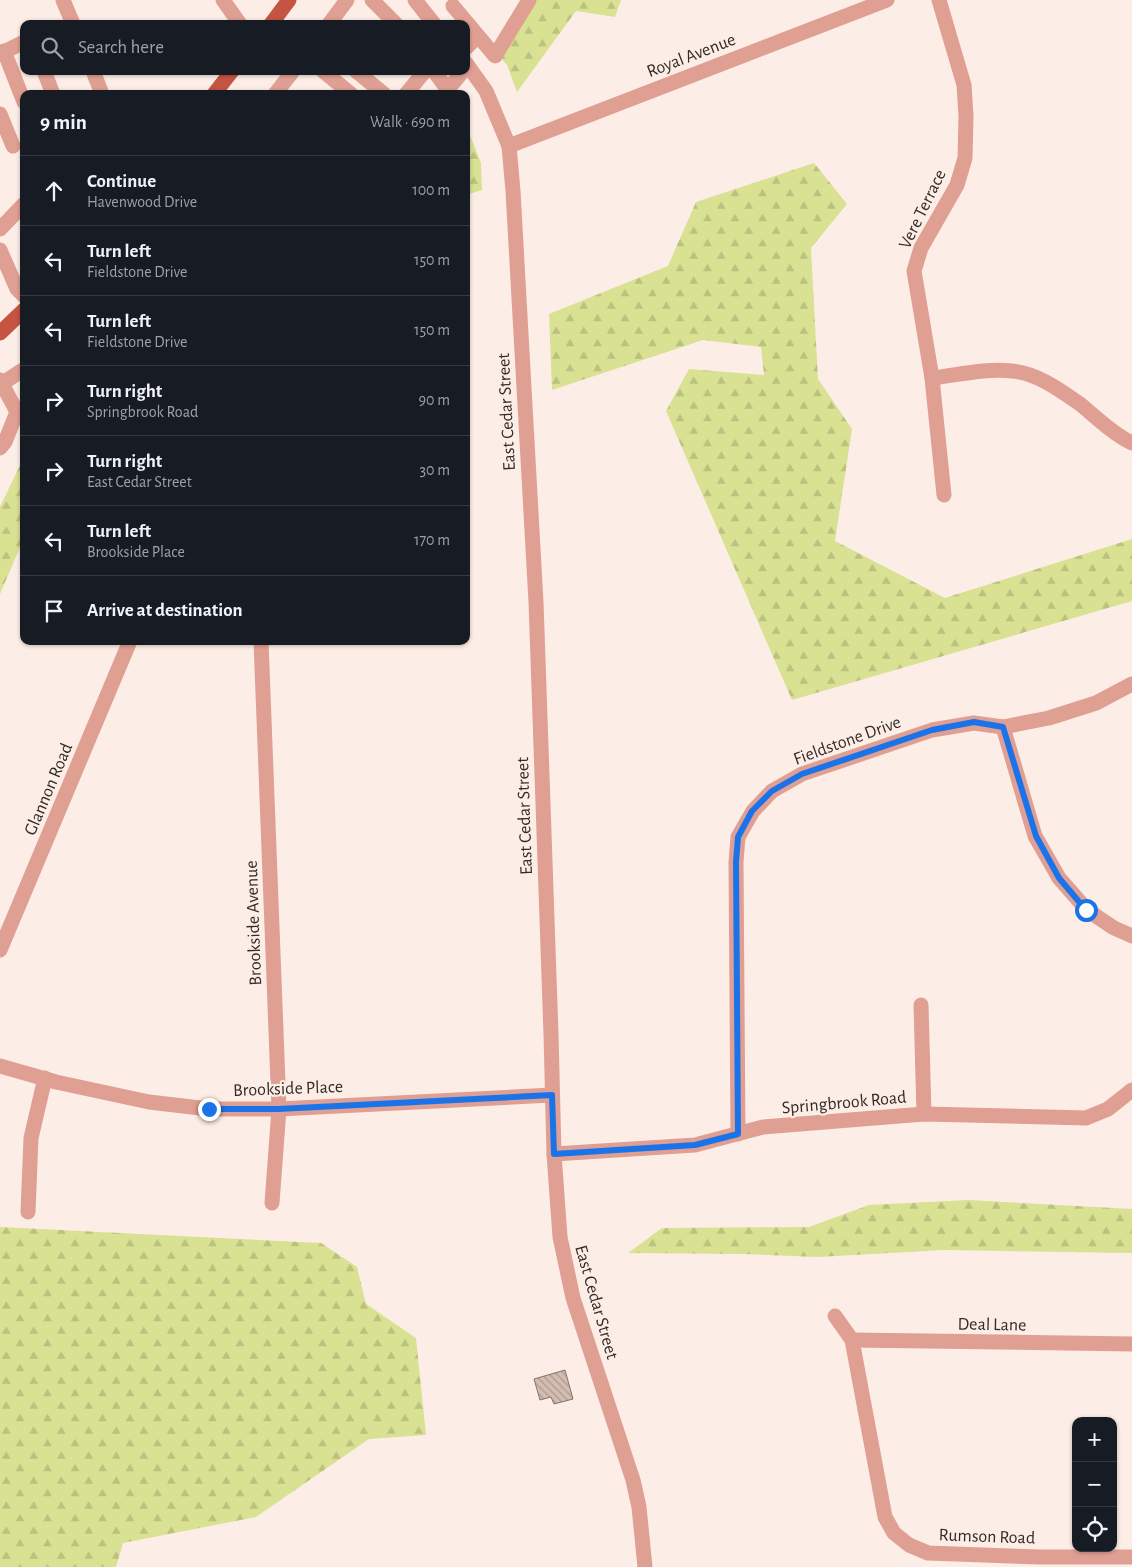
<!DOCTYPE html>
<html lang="en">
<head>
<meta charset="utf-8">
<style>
  body { margin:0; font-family:"Alegreya Sans",sans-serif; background:#242831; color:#f1f3f6 }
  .controls { position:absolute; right:15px; bottom:15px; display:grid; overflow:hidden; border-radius:10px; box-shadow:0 1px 4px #0004 }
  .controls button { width:45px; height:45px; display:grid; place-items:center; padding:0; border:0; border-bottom:1px solid #363941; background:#171b24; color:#f1f3f6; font:25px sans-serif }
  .stop { position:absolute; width:15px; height:15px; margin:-11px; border:4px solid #1a73e8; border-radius:50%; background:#fff }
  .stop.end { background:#1a73e8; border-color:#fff; box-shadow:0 1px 5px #0008 }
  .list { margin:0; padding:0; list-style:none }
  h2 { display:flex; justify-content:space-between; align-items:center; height:65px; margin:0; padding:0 20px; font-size:21px }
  h2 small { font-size:16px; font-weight:400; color:#9ea1a6 }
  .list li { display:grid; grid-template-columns:32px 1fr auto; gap:15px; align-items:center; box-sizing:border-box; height:70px; padding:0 20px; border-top:1px solid #363941 }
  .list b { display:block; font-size:19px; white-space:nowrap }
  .list p { margin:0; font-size:16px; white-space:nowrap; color:#9ea1a6 }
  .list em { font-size:16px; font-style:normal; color:#9ea1a6 }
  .icon { flex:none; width:28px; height:28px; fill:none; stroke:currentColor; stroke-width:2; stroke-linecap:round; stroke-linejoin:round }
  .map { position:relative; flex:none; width:1132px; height:1567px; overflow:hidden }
  .search { position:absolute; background:#171b24; box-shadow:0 1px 4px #0004; left:20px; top:20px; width:450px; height:55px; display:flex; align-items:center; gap:12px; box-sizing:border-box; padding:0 18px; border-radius:10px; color:#9ea1a6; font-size:19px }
  .panel { position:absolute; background:#171b24; box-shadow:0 1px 4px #0004; left:20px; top:90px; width:450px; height:555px; border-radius:10px }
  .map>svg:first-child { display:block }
  .forest { fill:url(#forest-firs) }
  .building { fill:url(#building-back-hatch); stroke:#877266 }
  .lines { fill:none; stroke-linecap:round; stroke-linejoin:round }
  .minor { stroke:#e09f93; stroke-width:15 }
  .major { stroke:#c65442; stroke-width:15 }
  .route { stroke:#1a73e8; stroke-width:6 }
  .labels { text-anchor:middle; stroke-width:4.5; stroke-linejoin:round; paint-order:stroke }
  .street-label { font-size:18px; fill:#332b25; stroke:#fceee6 }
</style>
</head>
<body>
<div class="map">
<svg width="1132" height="1567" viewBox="0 0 1132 1567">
  <defs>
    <pattern id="forest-firs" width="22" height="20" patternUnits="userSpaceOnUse" patternTransform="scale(1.25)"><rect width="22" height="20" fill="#d9e193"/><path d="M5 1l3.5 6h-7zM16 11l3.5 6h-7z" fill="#bbc17f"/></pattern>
    <pattern id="building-back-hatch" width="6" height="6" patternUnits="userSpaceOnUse" patternTransform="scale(1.25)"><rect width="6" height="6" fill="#d3bdb0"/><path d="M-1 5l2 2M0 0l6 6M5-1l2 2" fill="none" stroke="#ac9a8f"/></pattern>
  </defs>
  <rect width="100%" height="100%" fill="#fceee6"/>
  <g class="forest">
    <polygon points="536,0 621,0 615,17 576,11 517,92 507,65 500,57"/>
    <polygon points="466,125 481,163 482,190 466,195"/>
    <polygon points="814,163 847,204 811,248 818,379 852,429 835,541 945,598 1132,539 1132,601 792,700 666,411 689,369 764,375 761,347 703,340 552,390 549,314 668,266 696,202"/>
    <polygon points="24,457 24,538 0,594 0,507"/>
    <polygon points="968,1200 1132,1209 1132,1253 944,1250 818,1257 744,1254 628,1253 662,1228 809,1227 869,1205"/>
    <polygon points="0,1227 321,1243 357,1267 366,1304 416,1338 426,1435 369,1439 256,1517 123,1543 116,1567 0,1567"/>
  </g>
  <polygon class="building" points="565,1370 573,1399 554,1404 551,1397 540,1400 534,1379"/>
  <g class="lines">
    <g class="minor">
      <polyline points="63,0 73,24"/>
      <polyline points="223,0 240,24"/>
      <polyline points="372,0 396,24"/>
      <polyline points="415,0 434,24"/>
      <polyline points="939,0 964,85 966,116 965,158 957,185 921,248 914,271 932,378 944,495"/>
      <polyline points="453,6 495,56 529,0"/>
      <polyline points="329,24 347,0"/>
      <polyline points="466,48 478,36"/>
      <polyline points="4,51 24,102"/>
      <polyline points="0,54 24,42"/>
      <polyline points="466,63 486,91 509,146 513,191 536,602 551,1034 554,1154 560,1237 573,1298 633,1480 639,1507 645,1567"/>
      <polyline points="44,71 53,94"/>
      <polyline points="93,71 102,94"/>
      <polyline points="323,71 351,94"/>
      <polyline points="356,71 384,94"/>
      <polyline points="434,71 448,90"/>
      <polyline points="275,94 293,71"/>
      <polyline points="406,94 425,71"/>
      <polyline points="444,94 463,71"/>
      <polyline points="0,114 13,146"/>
      <polyline points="509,146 887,0"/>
      <polyline points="0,229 24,204"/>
      <polyline points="0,250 17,289 24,296"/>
      <path d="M932 378C958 375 986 368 1012 371 1037 373 1060 390 1080 404 1096 417 1113 434 1132 443"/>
      <polyline points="0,380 17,412 24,408"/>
      <polyline points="3,383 21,371 24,371"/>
      <polyline points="0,448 5,442 17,412"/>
      <polyline points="261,641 279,1109 272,1203"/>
      <polyline points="1003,727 1035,836 1059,878 1087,910 1114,928 1132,936"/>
      <polyline points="0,950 130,641"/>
      <polyline points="921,1005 924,1114"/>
      <polyline points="0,1066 56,1082 149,1102 209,1109 279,1109 552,1095"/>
      <polyline points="738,1134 736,862 738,837 753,811 772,791 802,774 932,730 974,723 1003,727 1049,718 1096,703 1132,684"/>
      <polyline points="554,1154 695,1145 763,1127 924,1114 1086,1118 1108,1109 1132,1090"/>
      <polyline points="28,1212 31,1138 45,1078"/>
      <polyline points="835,1316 852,1340 885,1517 894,1533 909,1545 928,1553 1040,1557 1132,1557"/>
      <polyline points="852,1340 1132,1344"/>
    </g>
    <g class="major">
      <polyline points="271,24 289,0"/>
      <polyline points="214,94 232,71"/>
      <polyline points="0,333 24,310"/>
    </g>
  </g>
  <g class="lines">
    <polyline class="route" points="209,1109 278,1109 552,1095 554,1154 695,1145 738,1134 736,862 738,837 752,811 772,791 802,774 932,730 974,722 1003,727 1036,836 1059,878 1086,910"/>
  </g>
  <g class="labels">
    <g class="street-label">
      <text transform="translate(691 55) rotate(-21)" y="6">Royal Avenue</text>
      <text transform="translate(922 209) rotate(-64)" y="6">Vere Terrace</text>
      <text transform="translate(506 412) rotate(-93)" y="6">East Cedar Street</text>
      <text transform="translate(847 740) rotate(-20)" y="6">Fieldstone Drive</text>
      <text transform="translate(48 789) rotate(-67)" y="6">Glannon Road</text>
      <text transform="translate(524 816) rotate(-92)" y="6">East Cedar Street</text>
      <text transform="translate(253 923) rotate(-92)" y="6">Brookside Avenue</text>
      <text transform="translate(288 1088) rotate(-2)" y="6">Brookside Place</text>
      <text transform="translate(844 1102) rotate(-5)" y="6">Springbrook Road</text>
      <text transform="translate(597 1302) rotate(74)" y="6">East Cedar Street</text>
      <text transform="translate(992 1324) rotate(1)" y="6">Deal Lane</text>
      <text transform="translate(987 1536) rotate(2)" y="6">Rumson Road</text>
    </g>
  </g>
</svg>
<div class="controls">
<button>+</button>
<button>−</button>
<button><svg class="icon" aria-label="locate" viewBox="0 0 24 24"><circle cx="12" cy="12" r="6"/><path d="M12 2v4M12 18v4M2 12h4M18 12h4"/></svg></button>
</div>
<div class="stop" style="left:1086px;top:910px"></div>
<div class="stop end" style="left:209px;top:1109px"></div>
<div class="search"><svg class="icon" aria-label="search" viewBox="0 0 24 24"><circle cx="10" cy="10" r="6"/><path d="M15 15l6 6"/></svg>Search here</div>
<section class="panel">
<h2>9 min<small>Walk · 690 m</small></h2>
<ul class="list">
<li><svg class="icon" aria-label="ahead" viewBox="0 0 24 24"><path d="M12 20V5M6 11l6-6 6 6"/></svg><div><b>Continue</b><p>Havenwood Drive</p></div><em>100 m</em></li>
<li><svg class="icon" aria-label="left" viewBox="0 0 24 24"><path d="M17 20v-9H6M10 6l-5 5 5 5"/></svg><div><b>Turn left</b><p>Fieldstone Drive</p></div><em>150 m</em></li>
<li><svg class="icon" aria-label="left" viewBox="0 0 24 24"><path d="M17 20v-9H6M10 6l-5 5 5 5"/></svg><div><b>Turn left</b><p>Fieldstone Drive</p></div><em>150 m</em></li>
<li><svg class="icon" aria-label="right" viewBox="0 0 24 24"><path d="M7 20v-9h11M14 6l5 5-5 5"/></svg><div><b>Turn right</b><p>Springbrook Road</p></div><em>90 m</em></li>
<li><svg class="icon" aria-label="right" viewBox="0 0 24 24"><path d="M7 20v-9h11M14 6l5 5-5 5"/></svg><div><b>Turn right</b><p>East Cedar Street</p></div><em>30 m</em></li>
<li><svg class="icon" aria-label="left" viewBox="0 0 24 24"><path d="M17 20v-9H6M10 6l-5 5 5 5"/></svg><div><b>Turn left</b><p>Brookside Place</p></div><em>170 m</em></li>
<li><svg class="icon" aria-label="arrive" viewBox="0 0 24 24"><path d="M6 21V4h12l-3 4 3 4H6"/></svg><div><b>Arrive at destination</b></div></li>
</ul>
</section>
</div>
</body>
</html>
